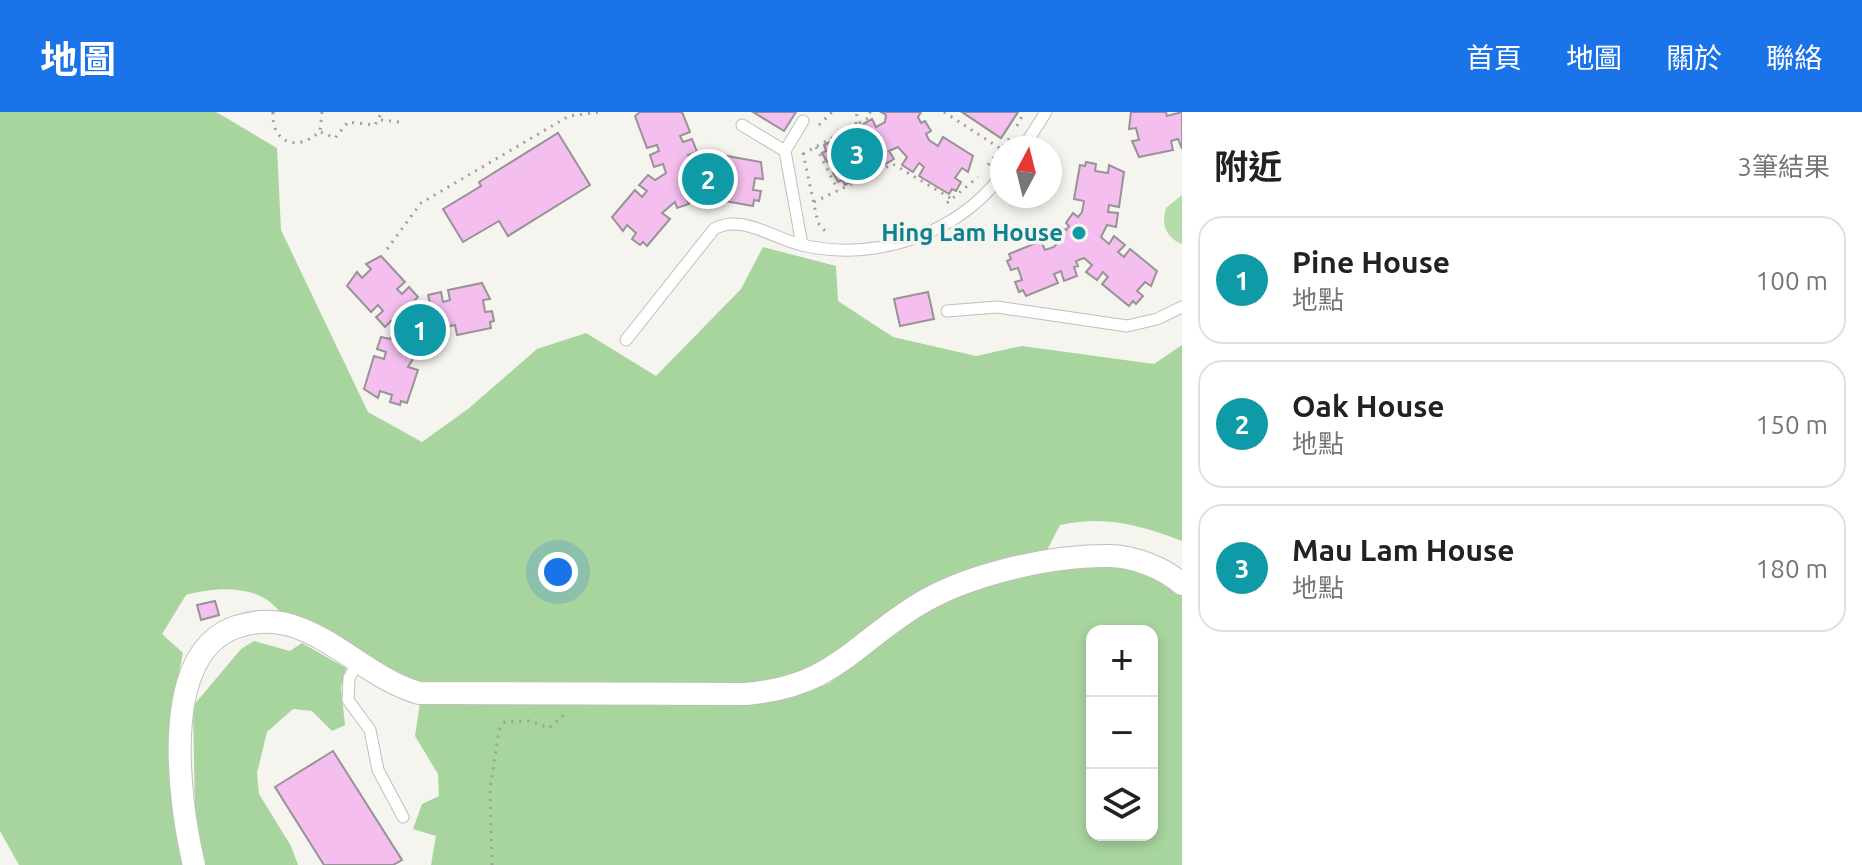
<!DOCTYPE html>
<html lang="zh-TW">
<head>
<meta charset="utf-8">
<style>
  body { margin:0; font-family:Ubuntu,"Noto Sans TC",sans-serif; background:#f2f2f2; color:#222 }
  .controls { position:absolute; right:24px; bottom:24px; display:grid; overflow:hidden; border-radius:16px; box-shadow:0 4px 12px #0003 }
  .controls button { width:72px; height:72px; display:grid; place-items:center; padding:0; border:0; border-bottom:2px solid #e0e0e0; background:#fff; color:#222; font:40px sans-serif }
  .compass { position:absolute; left:990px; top:24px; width:72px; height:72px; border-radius:50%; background:#fff; box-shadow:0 4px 12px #0003; rotate:7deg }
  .you { position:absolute; left:558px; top:460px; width:28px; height:28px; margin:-20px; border:6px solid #fff; border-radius:50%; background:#1a73e8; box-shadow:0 0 0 12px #1a73e833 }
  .badge { display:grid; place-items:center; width:52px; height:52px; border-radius:50%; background:#1a73e8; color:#fff; font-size:26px; font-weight:700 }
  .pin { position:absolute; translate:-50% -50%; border:4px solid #fff; box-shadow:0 2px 8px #0006 }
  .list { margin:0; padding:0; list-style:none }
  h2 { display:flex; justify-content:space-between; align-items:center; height:104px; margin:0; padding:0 32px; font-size:34px }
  h2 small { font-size:26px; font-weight:400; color:#767676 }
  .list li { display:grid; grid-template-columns:52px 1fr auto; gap:24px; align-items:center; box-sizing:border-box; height:128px; margin:0 16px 16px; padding:0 16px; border:2px solid #e0e0e0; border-radius:24px }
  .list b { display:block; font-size:30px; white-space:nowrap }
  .list p { margin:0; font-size:26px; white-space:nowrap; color:#767676 }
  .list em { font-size:26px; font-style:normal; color:#767676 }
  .icon { flex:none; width:44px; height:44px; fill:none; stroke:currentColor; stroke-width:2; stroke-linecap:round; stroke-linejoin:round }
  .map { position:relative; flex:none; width:1182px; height:753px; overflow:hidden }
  header { display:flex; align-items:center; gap:48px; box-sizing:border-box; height:112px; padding:0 40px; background:#1a73e8; color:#fff }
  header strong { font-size:38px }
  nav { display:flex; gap:44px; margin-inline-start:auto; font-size:28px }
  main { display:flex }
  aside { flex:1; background:#fff }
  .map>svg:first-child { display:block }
  .green { fill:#b4dcab }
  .forest { fill:#a8d49e; fill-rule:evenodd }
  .building { fill:#f4bfee; stroke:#979396; stroke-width:2 }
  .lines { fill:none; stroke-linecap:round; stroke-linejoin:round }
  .service-casing { stroke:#c1bfbb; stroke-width:13 }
  .minor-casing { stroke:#c1bfbb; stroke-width:24 }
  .path { stroke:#a09f9c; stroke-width:3; stroke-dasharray:2 6; stroke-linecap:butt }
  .service { stroke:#fff; stroke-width:11 }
  .minor { stroke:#fff; stroke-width:22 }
  .culture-dot { fill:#0f9aa8; stroke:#f6f4ef; stroke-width:3 }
  .labels { text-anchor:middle; stroke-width:7; stroke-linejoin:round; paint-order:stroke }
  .culture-label { font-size:24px; font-weight:bold; fill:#0d838f; stroke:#f6f4ef; text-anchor:end }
</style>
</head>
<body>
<header>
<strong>地圖</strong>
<nav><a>首頁</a><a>地圖</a><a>關於</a><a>聯絡</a></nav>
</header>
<main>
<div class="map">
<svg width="1182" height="753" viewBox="0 0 1182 753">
  <rect width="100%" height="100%" fill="#f6f4ef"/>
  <path class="green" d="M1182 83V132C1166 126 1161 112 1166 96Z"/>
  <g class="forest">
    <path d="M0 0H216L277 36 281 118 368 300 422 330 468 297 537 237 586 221 656 264 741 177 763 135 836 154 838 189 893 225 976 244 1022 234 1154 252 1182 233V429C1140 413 1105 403 1060 413L1043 446 964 463 821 554 786 568 746 573H424L379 555 281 502C262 472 217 474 186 483L162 522 183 541 175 582 185 753H19L0 719Z"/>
    <path d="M1103 451 1140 458 1182 482V753H431L436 724 413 717 422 692 439 684 438 662 415 624 420 591 747 592 790 586 830 571 920 503 966 477 1066 455ZM1092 519H1152V723H1092Z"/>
    <polygon points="254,529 290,539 302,531 346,556 341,576 345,613 332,619 312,599 293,597 267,620 257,661 259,682 291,734 298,753 205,753 195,701 193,594 241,537"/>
  </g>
  <g class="building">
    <polygon points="640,0 682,0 690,20 680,24 683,30 692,27 697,40 688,43 692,52 700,54 701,49 705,49 707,40 720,43 719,52 725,54 727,44 761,50 763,67 755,66 753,78 761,79 759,89 754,88 753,94 719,88 721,79 712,77 704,80 706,85 695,90 693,85 687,87 689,92 677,96 675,90 662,101 670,107 647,134 643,130 640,133 632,127 636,121 627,113 623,119 612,105 635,78 642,85 647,79 639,73 648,63 655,68 666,61 663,52 654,55 650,43 659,39 657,33 647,36 635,4"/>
    <polygon points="753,0 796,0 784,19"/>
    <polygon points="881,0 921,0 918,5 921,11 925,9 931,19 926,22 929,28 938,34 943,25 973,44 968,60 962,56 955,66 961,70 956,79 952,77 949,82 919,64 924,55 919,51 913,60 902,53 907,45 898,35 889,39 894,47 882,54 877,45 871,48 876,57 845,73 842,68 838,70 833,61 840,57 834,46 827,50 822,41 826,39 824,33 854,17 859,26 865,22 860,14 872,7 876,15 885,10 886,3"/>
    <polygon points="962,0 1018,0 1001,26"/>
    <polygon points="962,0 1018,0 1001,26"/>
    <polygon points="1131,0 1166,0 1167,4 1182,0 1182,37 1178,27 1171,29 1173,38 1139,45 1132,29 1139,28 1136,16 1129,17"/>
    <polygon points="558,21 590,73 508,124 499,109 463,130 443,97 481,74 479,70"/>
    <polygon points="1086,50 1096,52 1095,59 1108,61 1109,53 1124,60 1119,95 1109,93 1108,100 1118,101 1116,115 1107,113 1101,125 1109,132 1114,124 1125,133 1118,140 1124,145 1130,137 1157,159 1151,174 1145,170 1137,179 1143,184 1136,192 1133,189 1129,194 1102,172 1108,165 1103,160 1097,168 1086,160 1092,153 1084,146 1076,149 1078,154 1074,155 1077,164 1064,169 1061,159 1054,162 1058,171 1026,184 1023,178 1019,180 1015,170 1022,168 1018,156 1011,158 1007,149 1011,147 1009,142 1041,129 1045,138 1054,135 1059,129 1054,125 1062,116 1066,118 1069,114 1066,111 1073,101 1078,105 1082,100 1084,89 1074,87 1080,53 1085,54"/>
    <polygon points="381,144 405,170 397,177 402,182 409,175 418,185 412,191 419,199 426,197 425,193 430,191 428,183 441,180 443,190 450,188 448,178 482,171 490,187 483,188 485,200 492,199 494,209 490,210 491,216 457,223 455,213 446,215 440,220 444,224 435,233 431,229 427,234 430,237 421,245 417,241 408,255 418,258 407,291 401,289 400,293 390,290 392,283 380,279 378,286 364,277 374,244 384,247 386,240 377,237 381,225 390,227 398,217 391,209 385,215 376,205 383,199 378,193 371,200 347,174 357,160 362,166 371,157 366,152"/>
    <polygon points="928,180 934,207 900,214 894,187"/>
    <polygon points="215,489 219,503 201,508 197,493"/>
    <polygon points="333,639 402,748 393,753 324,753 275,675"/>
  </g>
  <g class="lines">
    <g class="service-casing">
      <g id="service">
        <polyline points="742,13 785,39 803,9"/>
        <polyline points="1023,36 1046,0"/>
        <polyline points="785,39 802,133"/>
        <polyline points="947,199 997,195 1127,214 1157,207 1182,195"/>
        <path d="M626 228 714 117C741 101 774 127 802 133 875 150 956 123 1002 63"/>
        <polyline points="357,552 349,566 348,588 370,618 378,658 403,705"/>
      </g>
    </g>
    <g class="minor-casing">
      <path id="minor" d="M194 753C179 690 158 542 236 515 254 509 272 508 290 513 337 527 371 567 419 581L746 582C833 574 849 536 916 494 965 463 1051 443 1109 444 1133 444 1164 456 1182 472"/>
    </g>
    <g class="path">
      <path d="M273 0C271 32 299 40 320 19L322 0"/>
      <polyline points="944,0 1001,37"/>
      <polyline points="381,8 399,10"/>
      <polyline points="856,12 857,0"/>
      <polyline points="819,13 832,0"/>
      <polyline points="1017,14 1024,0"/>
      <polyline points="321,20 335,26 348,10 375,13 382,0"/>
      <polyline points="816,35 838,78"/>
      <polyline points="803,41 818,111 826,120"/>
      <polyline points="803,42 870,5 870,0"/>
      <polyline points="988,53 1011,24"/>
      <polyline points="814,90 893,52 952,87"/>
      <polyline points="947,91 978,65"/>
      <polyline points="387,137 421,91 569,4 601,0"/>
      <polyline points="492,753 490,677 499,618 505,610 529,609 549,616 564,603"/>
    </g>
    <use href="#service" class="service"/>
    <use href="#minor" class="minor"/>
  </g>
  <circle class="culture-dot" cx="1079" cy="121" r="8"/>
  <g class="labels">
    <g class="culture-label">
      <text x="1063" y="129">Hing Lam House</text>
    </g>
  </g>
</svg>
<div class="controls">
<button>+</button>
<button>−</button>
<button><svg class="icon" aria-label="layers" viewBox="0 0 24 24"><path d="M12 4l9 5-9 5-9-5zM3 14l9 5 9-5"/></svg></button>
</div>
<svg class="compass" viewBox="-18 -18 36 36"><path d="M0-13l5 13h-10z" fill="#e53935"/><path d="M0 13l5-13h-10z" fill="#767676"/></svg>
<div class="you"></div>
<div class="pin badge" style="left:420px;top:218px;background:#0f9aa8">1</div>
<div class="pin badge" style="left:708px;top:67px;background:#0f9aa8">2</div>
<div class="pin badge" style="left:857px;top:42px;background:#0f9aa8">3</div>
</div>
<aside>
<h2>附近<small>3筆結果</small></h2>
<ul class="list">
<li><span class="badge" style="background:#0f9aa8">1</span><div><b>Pine House</b><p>地點</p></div><em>100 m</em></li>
<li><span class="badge" style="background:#0f9aa8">2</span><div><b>Oak House</b><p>地點</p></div><em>150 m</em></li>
<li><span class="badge" style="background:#0f9aa8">3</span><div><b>Mau Lam House</b><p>地點</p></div><em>180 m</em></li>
</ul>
</aside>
</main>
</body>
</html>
